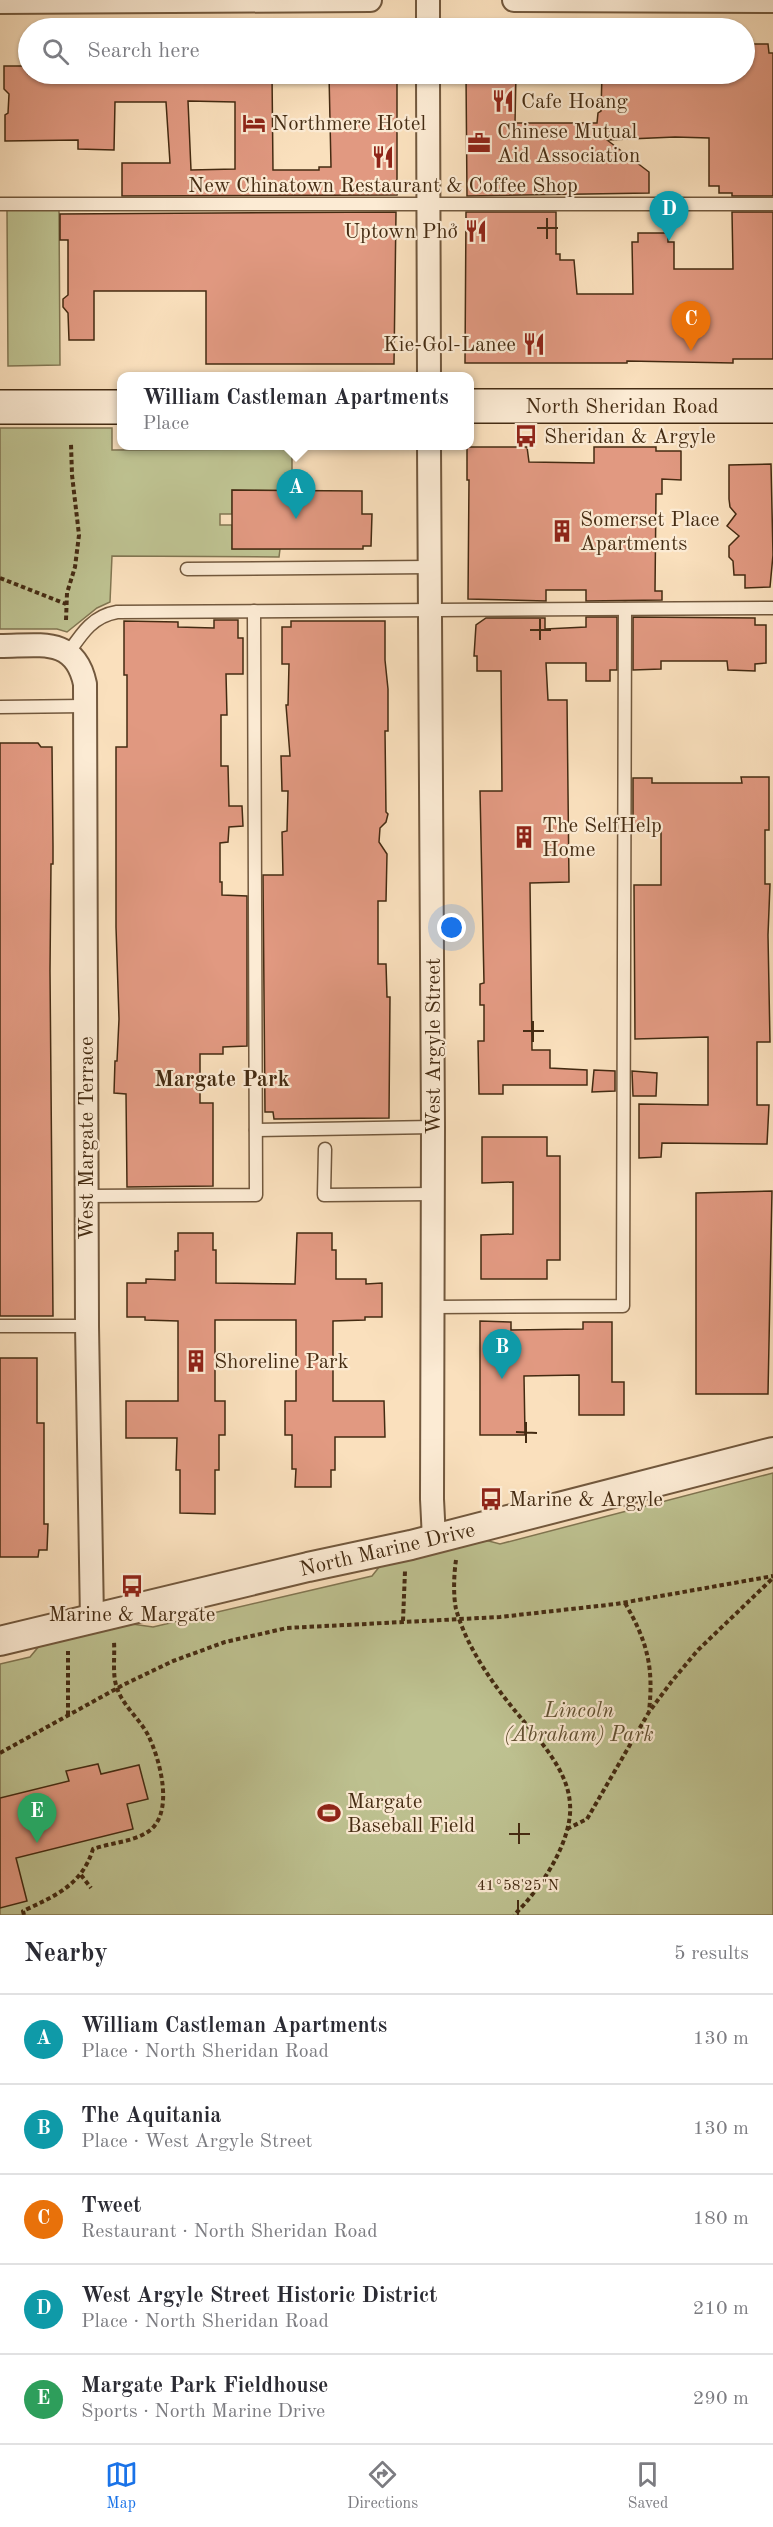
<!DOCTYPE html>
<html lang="en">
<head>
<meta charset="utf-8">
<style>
  body { margin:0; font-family:"Old Standard TT",serif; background:#f2f2f3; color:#2b2b33 }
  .you { position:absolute; left:452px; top:928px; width:21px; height:21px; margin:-15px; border:4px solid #fff; border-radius:50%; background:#1a73e8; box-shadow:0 0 0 9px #1a73e833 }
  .badge { display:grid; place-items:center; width:39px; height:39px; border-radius:50%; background:#1a73e8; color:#fff; font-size:20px; font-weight:700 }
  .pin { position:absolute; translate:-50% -50px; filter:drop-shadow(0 2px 3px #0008) }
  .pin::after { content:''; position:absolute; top:32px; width:21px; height:18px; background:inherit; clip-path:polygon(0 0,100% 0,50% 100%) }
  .popup { position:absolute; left:117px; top:372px; width:357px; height:78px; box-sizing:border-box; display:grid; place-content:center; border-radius:12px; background:#fff; filter:drop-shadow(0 2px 4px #0005); font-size:20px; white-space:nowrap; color:#7c7c81 }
  .popup b { font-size:22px; color:#2b2b33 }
  .popup::after { content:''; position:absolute; left:50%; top:100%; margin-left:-12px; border:12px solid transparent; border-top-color:#fff }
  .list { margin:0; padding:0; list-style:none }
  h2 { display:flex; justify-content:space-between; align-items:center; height:78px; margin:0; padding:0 24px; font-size:26px }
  h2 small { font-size:20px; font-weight:400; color:#7c7c81 }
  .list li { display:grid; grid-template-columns:39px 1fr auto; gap:18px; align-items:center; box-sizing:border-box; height:90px; padding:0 24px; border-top:2px solid #e1e1e2 }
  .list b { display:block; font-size:22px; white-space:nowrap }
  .list p { margin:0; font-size:20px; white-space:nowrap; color:#7c7c81 }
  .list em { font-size:20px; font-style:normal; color:#7c7c81 }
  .icon { flex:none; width:33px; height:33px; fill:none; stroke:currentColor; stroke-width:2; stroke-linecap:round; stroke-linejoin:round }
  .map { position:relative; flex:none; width:773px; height:1915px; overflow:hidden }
  .search { position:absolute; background:#fff; box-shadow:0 2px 4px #0004; left:18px; right:18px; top:18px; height:66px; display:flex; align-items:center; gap:15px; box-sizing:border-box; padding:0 21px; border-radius:33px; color:#7c7c81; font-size:22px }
  .sheet { height:528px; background:#fff }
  nav { display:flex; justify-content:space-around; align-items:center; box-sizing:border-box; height:84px; border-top:2px solid #e1e1e2; background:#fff; font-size:16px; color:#7c7c81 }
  nav a { display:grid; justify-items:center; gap:3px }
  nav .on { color:#1a73e8 }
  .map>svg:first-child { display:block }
  .green { fill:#bec291; stroke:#817652; stroke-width:1.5 }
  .building { fill:#e19981; stroke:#442b12; stroke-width:1.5; fill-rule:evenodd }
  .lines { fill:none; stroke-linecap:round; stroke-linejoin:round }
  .service-casing { stroke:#72583d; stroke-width:15 }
  .minor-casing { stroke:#72583d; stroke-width:26 }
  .tertiary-casing { stroke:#72583d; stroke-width:32 }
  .secondary-casing { stroke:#442b12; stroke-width:36 }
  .path { stroke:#442b12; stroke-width:4; stroke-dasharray:4.5 3; stroke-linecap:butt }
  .service { stroke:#fcebd4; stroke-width:12 }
  .minor { stroke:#fcebd4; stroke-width:22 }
  .tertiary { stroke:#fcebd4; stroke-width:28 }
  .secondary { stroke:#fcebd4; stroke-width:33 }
  .ticks { fill:none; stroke:#442b12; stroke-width:2 }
  .labels { text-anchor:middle; stroke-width:4.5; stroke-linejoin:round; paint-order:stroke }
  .poi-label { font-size:21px; fill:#442b12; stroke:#fcebd4; text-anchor:start }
  .street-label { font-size:21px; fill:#442b12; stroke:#fcebd4 }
  .park-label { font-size:21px; font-style:italic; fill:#625132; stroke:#fcebd4 }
  .neighbourhood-label { font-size:22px; font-weight:bold; fill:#442b12; stroke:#fcebd4 }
  .ticks-label { font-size:15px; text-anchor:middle; fill:#442b12; stroke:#fcebd4; stroke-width:4.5; stroke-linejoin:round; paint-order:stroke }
</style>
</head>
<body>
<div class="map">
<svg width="773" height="1915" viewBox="0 0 773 1915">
  <rect width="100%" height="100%" fill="#fae0bd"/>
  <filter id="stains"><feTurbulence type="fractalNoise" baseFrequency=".00333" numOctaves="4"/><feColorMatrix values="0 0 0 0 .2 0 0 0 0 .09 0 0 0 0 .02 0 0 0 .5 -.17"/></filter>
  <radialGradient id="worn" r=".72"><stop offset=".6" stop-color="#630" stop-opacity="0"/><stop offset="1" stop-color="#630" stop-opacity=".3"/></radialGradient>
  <g class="green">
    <polygon points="7,210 59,210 60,365 8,366"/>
    <polygon points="0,428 112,428 112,450 292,449 292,491 232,490 232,514 220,514 220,525 232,525 232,549 280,549 279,557 112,556 110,602 97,608 67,632 57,629 0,629"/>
    <polygon points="773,1473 773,1915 0,1915 0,1664 30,1657 40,1645 132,1624 153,1627 372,1576 380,1566 485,1540 500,1544"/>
  </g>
  <g class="building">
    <polygon points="744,44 768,44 769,53 773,53 773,196 732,196 732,193 719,193 719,186 709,186 709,138 675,137 607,140 649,172 649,193 467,196 466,74 516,74 515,123 597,123 598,113 601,111 602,74 744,74"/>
    <path d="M4 66H28V74H272L273 170H319V167H331L329 74H397V195L122 196V163H170L166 102H115L114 150 78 149V140L5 141V115L8 113 9 94 4 89ZM188 101 235 102V169L191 170Z"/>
    <polygon points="396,212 394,364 206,364 206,291 94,291 94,340 69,340 68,313 63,307 63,299 68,295 68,240 60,240 60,214"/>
    <polygon points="466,212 556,212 556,254 560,254 560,260 574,260 577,294 633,294 632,242 638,242 638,233 668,233 668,242 674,242 674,269 733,269 732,212 773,212 773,359 733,359 733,363 627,361 627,363 465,363"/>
    <polygon points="467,447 527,447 529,462 594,463 594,447 656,447 656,451 681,451 681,480 662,479 662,494 656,494 655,591 662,591 662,600 586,601 586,590 546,590 546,601 468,599 469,480 467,480"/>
    <polygon points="771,464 773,555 770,587 745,588 745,575 734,575 733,561 729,557 729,546 739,536 727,526 736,514 730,507 729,499 729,465"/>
    <polygon points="232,490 362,491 362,514 372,514 371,546 363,546 363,549 232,549"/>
    <polygon points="586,617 617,617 617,670 610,670 610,681 586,681 586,663 546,663 548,700 567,700 569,882 530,883 532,1050 550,1050 550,1068 587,1070 587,1085 503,1085 503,1094 479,1094 478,1041 484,1041 484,1005 480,1005 480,984 484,983 480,791 502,791 501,671 477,671 477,656 474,656 476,625 486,618 545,618 545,629 586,627"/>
    <polygon points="633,617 755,618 755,625 766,625 766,663 755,664 755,671 728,670 727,661 661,661 661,669 633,670"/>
    <polygon points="214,620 238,620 238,638 243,638 243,674 226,674 227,715 221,715 221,766 228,766 229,806 242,806 243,826 229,827 228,842 220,843 220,882 222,882 222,895 247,896 247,1046 223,1047 223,1054 200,1054 200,1103 213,1103 213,1186 127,1187 126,1094 114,1093 115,1061 117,1061 119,1019 116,927 116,747 127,747 127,675 124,675 124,621 178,622 178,627 214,628"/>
    <polygon points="291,621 385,621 385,660 388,689 388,731 385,731 386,812 388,814 386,822 380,828 379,842 387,854 386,901 378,901 378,964 386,964 387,997 390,997 389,1118 274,1119 273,1112 265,1112 263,875 283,875 282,832 287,831 288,791 282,791 281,756 290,756 286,705 288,705 289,664 282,664 282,627 291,627"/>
    <polygon points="0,743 38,743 41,747 52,747 53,846 53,864 51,864 50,971 53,1316 0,1316"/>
    <polygon points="741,777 769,777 769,830 765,830 765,884 770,884 768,935 770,1042 757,1042 757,1105 769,1105 767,1144 662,1143 661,1157 639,1158 639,1104 708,1105 708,1037 635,1039 634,885 661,885 661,830 633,830 633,778 652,778 652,783 742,783"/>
    <polygon points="594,1070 615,1071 615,1091 592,1092"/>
    <polygon points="632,1071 657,1073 656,1096 633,1096"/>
    <polygon points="482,1137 547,1137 547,1156 560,1156 560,1260 547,1260 547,1279 481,1279 481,1235 513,1234 513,1182 482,1183"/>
    <polygon points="772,1191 768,1394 696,1394 696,1193"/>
    <polygon points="178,1233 213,1233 213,1250 216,1250 216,1283 295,1284 297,1233 332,1233 332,1250 336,1250 336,1279 366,1279 366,1284 382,1283 382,1317 365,1317 365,1320 333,1321 333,1401 384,1401 385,1437 335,1437 335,1470 331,1470 331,1487 295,1487 296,1469 292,1469 292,1435 285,1435 285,1401 296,1401 296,1320 215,1320 215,1401 225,1401 225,1435 219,1435 219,1470 215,1470 215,1514 180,1513 180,1470 176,1470 177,1438 126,1438 126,1401 178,1401 178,1321 145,1320 145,1317 127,1317 127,1283 146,1283 146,1279 175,1280 175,1251 178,1251"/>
    <polygon points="480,1321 511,1322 511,1330 583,1329 583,1322 612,1322 612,1382 624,1382 624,1415 579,1415 579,1375 524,1376 525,1435 480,1435"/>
    <polygon points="0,1358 37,1358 37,1423 44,1423 44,1524 48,1524 47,1550 39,1550 38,1557 0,1557"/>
    <polygon points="98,1764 101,1774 139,1765 148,1799 127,1804 133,1829 16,1858 27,1901 0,1908 0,1798 69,1781 66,1771"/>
  </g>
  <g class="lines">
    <g class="service-casing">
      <g id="service">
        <polyline points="0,204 773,204"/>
        <polyline points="187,569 430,567"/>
        <path d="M69 652C82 633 93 616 117 612L773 608"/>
        <polyline points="0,707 85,706"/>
        <polyline points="256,1130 433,1127"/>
        <polyline points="325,1149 324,1195 433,1194"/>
        <polyline points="86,1196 256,1195 254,611"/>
        <polyline points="433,1307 623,1306 625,609"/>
        <polyline points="0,1326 87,1326"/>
      </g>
    </g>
    <g class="minor-casing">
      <g id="minor">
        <polyline points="514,0 773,1"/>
        <polyline points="0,2 370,0"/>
        <polyline points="428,28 428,0"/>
        <polyline points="428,74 429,376"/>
        <polyline points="429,446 433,1127 432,1499 434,1539"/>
        <path d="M0 646C39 646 75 636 85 684L87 1326 92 1620"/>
      </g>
    </g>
    <g class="tertiary-casing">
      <polyline id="tertiary" points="0,1641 308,1567 411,1545 773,1452"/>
    </g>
    <g class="secondary-casing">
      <g id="secondary">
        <polyline points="470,406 773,406"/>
        <polyline points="0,407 122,407"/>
      </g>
    </g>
    <g class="path">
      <polyline points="0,578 66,604"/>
      <polyline points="66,620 67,593 75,567 79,535 72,475 71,444"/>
      <path d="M456 1560C454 1573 453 1595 456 1609 467 1649 495 1687 521 1718 541 1742 568 1771 570 1804 573 1841 540 1890 514 1915"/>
      <path d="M625 1603C647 1641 654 1667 649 1711"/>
      <polyline points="403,1621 405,1571"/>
      <polyline points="68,1715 68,1651"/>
      <polyline points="0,1753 123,1685 173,1661 225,1642 287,1628 500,1617 616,1604 773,1576"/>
      <polyline points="567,1829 587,1819 649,1712 672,1681 698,1650 773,1578"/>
      <polyline points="81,1875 91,1888"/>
      <path d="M24 1915 23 1911C55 1896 82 1885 93 1849 110 1843 131 1842 146 1833 176 1816 160 1759 148 1735 139 1718 123 1706 117 1688 112 1675 115 1656 114 1642"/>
    </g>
    <use href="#service" class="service"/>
    <use href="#minor" class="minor"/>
    <use href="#tertiary" class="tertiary"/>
    <use href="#secondary" class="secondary"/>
  </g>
  <path class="ticks" d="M537 228H558M547 239V218M530 630H551M540 640V619M523 1031H544M533 1042V1021M516 1432 537 1433M526 1443V1422M509 1834H530M519 1844V1823M518 1915V1900"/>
  <defs>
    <g id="restaurant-bare" transform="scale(1.8)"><path d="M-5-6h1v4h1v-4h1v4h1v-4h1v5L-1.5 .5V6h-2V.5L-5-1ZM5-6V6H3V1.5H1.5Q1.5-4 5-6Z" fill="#8f2418" stroke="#fcebd4" stroke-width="2.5" paint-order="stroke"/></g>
    <g id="hotel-bare" transform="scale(1.8)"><path d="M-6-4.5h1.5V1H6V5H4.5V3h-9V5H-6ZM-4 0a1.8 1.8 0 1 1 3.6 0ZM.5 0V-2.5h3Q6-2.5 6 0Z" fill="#8f2418" stroke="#fcebd4" stroke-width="2.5" paint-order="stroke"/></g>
    <g id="office-bare" transform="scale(1.8)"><path d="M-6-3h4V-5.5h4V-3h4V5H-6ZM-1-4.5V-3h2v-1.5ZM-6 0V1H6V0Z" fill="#8f2418" stroke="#fcebd4" stroke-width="2.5" paint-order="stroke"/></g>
    <g id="bus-bare" transform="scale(1.8)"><path d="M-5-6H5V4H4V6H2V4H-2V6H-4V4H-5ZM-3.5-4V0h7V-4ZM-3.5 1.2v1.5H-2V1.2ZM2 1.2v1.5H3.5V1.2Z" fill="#8f2418" stroke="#fcebd4" stroke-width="2.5" paint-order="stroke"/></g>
    <g id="building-bare" transform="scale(1.8)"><path d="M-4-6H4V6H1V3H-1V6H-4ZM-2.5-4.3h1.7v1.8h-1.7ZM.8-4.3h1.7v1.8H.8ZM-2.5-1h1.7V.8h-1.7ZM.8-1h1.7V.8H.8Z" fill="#8f2418" stroke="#fcebd4" stroke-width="2.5" paint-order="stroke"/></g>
    <g id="stadium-bare" transform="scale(1.8)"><path d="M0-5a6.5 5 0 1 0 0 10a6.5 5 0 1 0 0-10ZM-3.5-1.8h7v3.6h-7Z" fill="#8f2418" stroke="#fcebd4" stroke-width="2.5" paint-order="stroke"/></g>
  </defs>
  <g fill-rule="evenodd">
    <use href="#restaurant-bare" x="503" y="101"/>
    <use href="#hotel-bare" x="254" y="123"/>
    <use href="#office-bare" x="479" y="143"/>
    <use href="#restaurant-bare" x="383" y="157"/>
    <use href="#restaurant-bare" x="476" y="231"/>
    <use href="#restaurant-bare" x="534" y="344"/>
    <use href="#bus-bare" x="526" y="436"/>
    <use href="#building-bare" x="562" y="531"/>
    <use href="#building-bare" x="524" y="837"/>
    <use href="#building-bare" x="196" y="1361"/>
    <use href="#bus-bare" x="491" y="1499"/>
    <use href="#bus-bare" x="132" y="1586"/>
    <use href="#stadium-bare" x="329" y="1813"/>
  </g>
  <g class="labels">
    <g class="poi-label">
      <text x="521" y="108">Cafe Hoang</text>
      <text x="272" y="130">Northmere Hotel</text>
      <text x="497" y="138">Chinese Mutual<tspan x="497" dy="24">Aid Association</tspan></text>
      <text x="383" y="192" text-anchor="middle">New Chinatown Restaurant &amp; Coffee Shop</text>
      <text x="458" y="238" text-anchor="end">Uptown Phở</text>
      <text x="516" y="351" text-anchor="end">Kie-Gol-Lanee</text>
      <text x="544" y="443">Sheridan &amp; Argyle</text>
      <text x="580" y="526">Somerset Place<tspan x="580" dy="24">Apartments</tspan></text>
      <text x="542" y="832">The SelfHelp<tspan x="542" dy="24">Home</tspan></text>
      <text x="214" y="1368">Shoreline Park</text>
      <text x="509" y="1506">Marine &amp; Argyle</text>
      <text x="132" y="1621" text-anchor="middle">Marine &amp; Margate</text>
      <text x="347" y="1808">Margate<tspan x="347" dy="24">Baseball Field</tspan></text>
    </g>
    <g class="street-label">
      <text x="622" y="413">North Sheridan Road</text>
      <text transform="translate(433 1046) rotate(-90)" y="7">West Argyle Street</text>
      <text transform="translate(86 1138) rotate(-90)" y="7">West Margate Terrace</text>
      <text transform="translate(387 1549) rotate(-13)" y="7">North Marine Drive</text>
    </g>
    <g class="park-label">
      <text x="579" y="1717">Lincoln<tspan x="579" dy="24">(Abraham) Park</tspan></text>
    </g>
    <g class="neighbourhood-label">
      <text x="222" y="1086">Margate Park</text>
    </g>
  </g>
  <g class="ticks-label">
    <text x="518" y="1890">41°58'25"N</text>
  </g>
  <rect width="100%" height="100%" filter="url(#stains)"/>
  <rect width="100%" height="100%" fill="url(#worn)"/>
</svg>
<div class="you"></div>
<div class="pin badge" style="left:296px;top:519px;background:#0f9aa8">A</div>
<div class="popup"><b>William Castleman Apartments</b>Place</div>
<div class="pin badge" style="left:502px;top:1379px;background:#0f9aa8">B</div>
<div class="pin badge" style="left:691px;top:351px;background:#e8710a">C</div>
<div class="pin badge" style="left:669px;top:241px;background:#0f9aa8">D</div>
<div class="pin badge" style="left:37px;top:1843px;background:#2e9e5b">E</div>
<div class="search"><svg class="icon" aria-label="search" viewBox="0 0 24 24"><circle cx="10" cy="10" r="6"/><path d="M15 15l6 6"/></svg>Search here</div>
</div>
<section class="sheet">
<h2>Nearby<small>5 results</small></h2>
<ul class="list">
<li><span class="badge" style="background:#0f9aa8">A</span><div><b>William Castleman Apartments</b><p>Place · North Sheridan Road</p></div><em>130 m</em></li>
<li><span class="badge" style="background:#0f9aa8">B</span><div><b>The Aquitania</b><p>Place · West Argyle Street</p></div><em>130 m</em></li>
<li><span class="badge" style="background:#e8710a">C</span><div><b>Tweet</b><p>Restaurant · North Sheridan Road</p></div><em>180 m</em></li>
<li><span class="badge" style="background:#0f9aa8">D</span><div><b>West Argyle Street Historic District</b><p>Place · North Sheridan Road</p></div><em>210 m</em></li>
<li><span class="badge" style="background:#2e9e5b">E</span><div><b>Margate Park Fieldhouse</b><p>Sports · North Marine Drive</p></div><em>290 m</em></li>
</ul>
</section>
<nav>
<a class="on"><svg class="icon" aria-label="map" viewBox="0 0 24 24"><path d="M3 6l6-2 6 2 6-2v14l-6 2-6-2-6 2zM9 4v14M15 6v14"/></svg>Map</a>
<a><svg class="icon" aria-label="directions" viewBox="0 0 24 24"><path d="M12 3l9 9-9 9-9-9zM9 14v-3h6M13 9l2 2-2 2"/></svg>Directions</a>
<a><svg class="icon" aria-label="saved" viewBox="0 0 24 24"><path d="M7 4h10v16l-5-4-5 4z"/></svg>Saved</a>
</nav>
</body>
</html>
